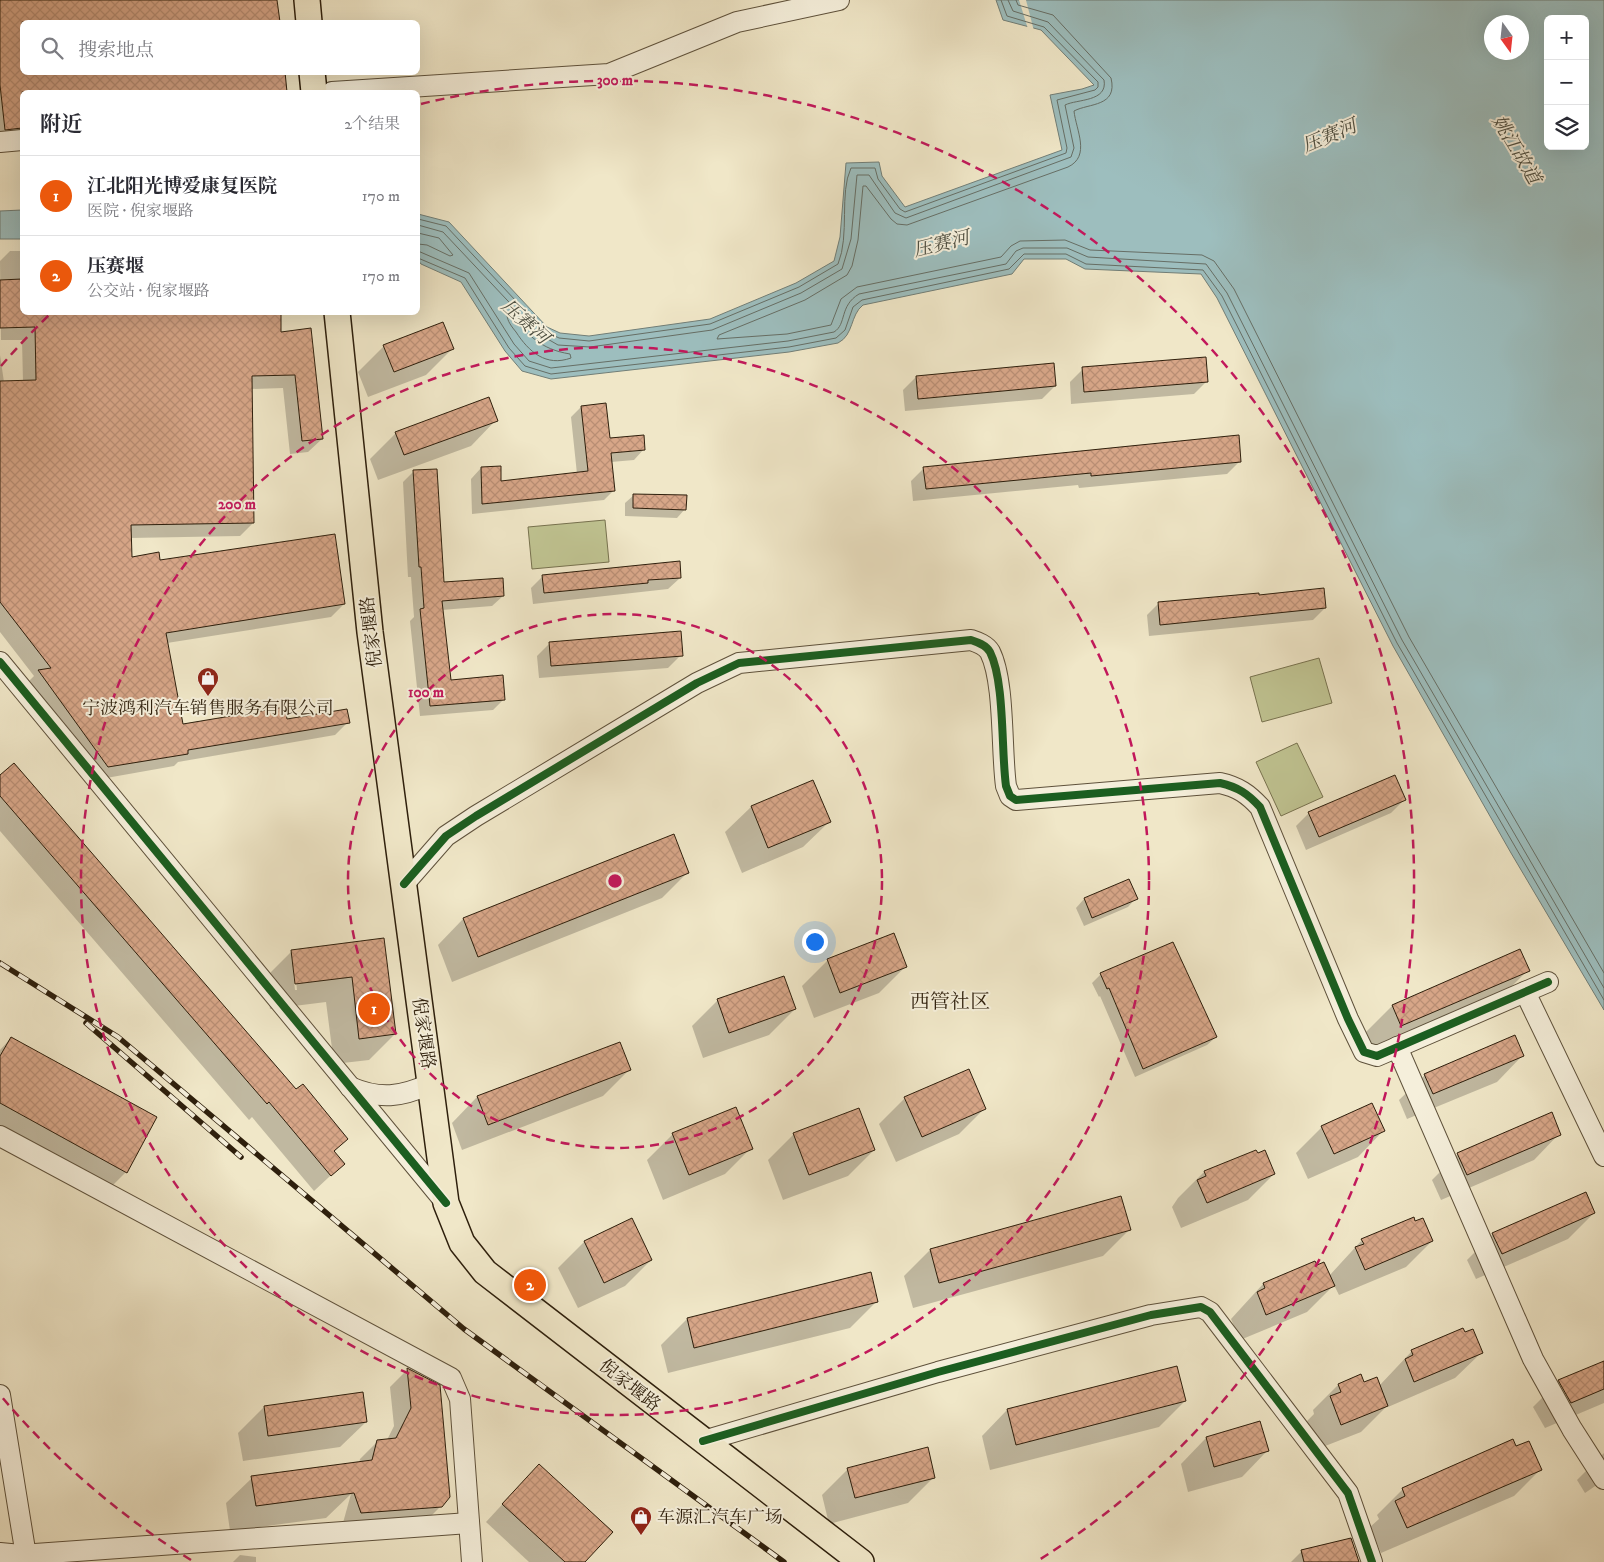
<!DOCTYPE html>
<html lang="zh">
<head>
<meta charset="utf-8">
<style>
  body { margin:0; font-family:"IM FELL DW Pica","Noto Serif SC",serif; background:#f2f2f3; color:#2b2b33 }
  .controls { position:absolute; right:15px; top:15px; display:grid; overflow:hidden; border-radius:8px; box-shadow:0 5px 20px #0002 }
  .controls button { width:45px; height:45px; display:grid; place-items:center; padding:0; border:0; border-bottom:1px solid #e1e1e2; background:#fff; color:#2b2b33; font:25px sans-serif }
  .compass { position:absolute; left:1484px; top:15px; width:45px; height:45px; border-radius:50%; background:#fff; box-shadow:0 5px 20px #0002; rotate:165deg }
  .you { position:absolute; left:814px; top:941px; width:18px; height:18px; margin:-12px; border:4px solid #fff; border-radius:50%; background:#1a73e8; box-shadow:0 0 0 8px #1a73e833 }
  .badge { display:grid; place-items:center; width:32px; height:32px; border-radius:50%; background:#ea580c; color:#fff; font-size:16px; font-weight:700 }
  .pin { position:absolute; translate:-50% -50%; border:2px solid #fff; box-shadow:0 1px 5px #0006 }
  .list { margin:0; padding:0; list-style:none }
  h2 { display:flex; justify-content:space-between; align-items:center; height:65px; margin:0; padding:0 20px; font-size:21px }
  h2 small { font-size:16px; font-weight:400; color:#7c7c81 }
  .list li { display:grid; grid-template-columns:32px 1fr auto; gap:15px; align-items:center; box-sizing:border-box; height:80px; padding:0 20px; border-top:1px solid #e1e1e2 }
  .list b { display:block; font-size:19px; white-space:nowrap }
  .list p { margin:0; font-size:16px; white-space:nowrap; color:#7c7c81 }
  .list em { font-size:16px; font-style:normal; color:#7c7c81 }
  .icon { flex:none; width:28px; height:28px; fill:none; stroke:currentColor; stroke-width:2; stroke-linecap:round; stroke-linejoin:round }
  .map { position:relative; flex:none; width:1604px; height:1562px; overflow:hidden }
  .search { position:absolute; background:#fff; box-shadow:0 5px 20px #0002; left:20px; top:20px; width:400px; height:55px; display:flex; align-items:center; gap:12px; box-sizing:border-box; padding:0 18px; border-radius:8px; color:#7c7c81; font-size:19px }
  .panel { position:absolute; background:#fff; box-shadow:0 5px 20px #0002; left:20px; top:90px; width:400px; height:225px; border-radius:8px }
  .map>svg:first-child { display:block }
  .garden { fill:#c0c492; stroke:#77724f }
  .water { fill:#9dbebe; stroke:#717e77; fill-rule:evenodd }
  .pier { fill:#f0e7c8 }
  .shadow { fill:#0003; fill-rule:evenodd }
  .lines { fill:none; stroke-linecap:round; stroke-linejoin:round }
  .shore { stroke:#666e65; stroke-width:1 }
  .building { fill:url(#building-cross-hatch); stroke:#2e1f0c }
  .minor-casing { stroke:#5e513b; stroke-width:22 }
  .major-casing { stroke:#2e1f0c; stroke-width:28 }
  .minor { stroke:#f5efdb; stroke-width:20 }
  .major { stroke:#f0e7c8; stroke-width:25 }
  .rail-casing { stroke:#2e1f0c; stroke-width:5.5 }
  .rail { stroke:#f5efdb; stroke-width:4; stroke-dasharray:11; stroke-linecap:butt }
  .cycleway-casing { stroke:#f5efdb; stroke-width:11 }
  .cycleway { stroke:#1b5e20; stroke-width:8 }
  .ring { fill:none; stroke:#c2185b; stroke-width:2.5; stroke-dasharray:9 6 }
  .labels { text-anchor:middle; stroke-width:4; stroke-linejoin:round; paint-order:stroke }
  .street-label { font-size:18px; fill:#2e1f0c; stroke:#f5efdb }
  .poi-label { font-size:18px; fill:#2e1f0c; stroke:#f5efdb }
  .water-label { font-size:19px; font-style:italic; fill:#4f4f41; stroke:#f5efdb }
  .quarter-label { font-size:20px; fill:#2e1f0c; stroke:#f5efdb }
  .centre { fill:#c2185b; stroke:#f5efdb; stroke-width:2.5 }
  .ring-label { font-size:15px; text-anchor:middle; font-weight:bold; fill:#c2185b; stroke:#f5efdb; stroke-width:4; stroke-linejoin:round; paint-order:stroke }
</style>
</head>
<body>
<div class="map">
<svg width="1604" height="1562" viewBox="0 0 1604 1562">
  <defs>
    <pattern id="building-cross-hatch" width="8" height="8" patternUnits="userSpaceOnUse" patternTransform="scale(1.25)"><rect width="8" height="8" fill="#d7a688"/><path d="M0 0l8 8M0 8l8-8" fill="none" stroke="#b98e74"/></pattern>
  </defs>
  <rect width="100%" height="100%" fill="#f0e7c8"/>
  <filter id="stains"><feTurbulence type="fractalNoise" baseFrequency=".004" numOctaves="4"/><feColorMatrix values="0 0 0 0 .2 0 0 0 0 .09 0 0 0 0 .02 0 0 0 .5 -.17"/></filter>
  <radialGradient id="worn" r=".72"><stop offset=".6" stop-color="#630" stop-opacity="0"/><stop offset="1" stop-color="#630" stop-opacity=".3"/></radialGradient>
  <g class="garden">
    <polygon points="605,520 609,562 532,569 528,527"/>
    <polygon points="1319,658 1332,703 1262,722 1250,677"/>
    <polygon points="1297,743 1323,797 1281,816 1256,762"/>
  </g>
  <g class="water">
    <path d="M996 0H1604V1010L1511 853 1393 646 1217 298 1201 274 1085 269 1066 259H1024L1012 274 863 305C850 315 854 335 838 343L789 352 551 379 522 371 505 351 461 282 421 264 418 260V214L449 222 547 327 560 333 589 336 710 319 796 283 834 261 840 237 846 163 879 162 882 176 905 207 1062 150 1050 95 1082 89 1094 85 1041 30 1003 20ZM1548 19H1585V146H1548ZM1492 22H1522V52H1492Z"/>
    <polygon points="22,210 22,239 0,239 0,211"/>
  </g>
  <polygon class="pier" points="1019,0 1026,0 1034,31 1028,29"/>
  <g class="shadow">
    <polygon points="0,0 276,0 278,22 22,22 22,72 284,72 286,92 22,92 22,142 0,145"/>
    <polygon points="10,251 22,251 22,312 280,333 322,439 308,452 290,454 283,388 251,389 253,523 240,536 130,538 131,558 159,562 344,604 331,617 167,643 182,725 286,721 348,722 335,735 178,762 174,766 95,780 26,684 34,676 0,632 0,355 4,382 23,382 22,340 1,340 0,261"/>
    <polygon points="384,346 452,349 426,375 368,397 358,372"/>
    <polygon points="1053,364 1055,386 1042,399 905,411 903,390 916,377"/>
    <polygon points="1083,369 1207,381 1194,394 1071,404 1070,382"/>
    <polygon points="581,407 609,439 644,449 634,460 611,462 614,490 604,500 472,514 471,479 481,468 500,483 577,474 571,417"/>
    <polygon points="496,420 471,446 378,480 370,459 396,433"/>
    <polygon points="1240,461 1227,474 1079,488 1078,485 913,501 911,481 924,468"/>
    <polygon points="413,472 442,584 503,596 492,606 441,610 449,681 504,699 493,710 420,716 410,621 414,617 411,577 408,577 403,482"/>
    <polygon points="634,495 685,509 677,518 625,516 625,503"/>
    <polygon points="543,576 680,578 668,589 533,604 531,588"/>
    <polygon points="1258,597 1325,608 1313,620 1149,636 1147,615 1159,603"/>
    <polygon points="550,643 681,655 668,668 539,678 537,656"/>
    <polygon points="0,777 296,1091 346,1139 334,1152 343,1164 314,1191 252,1117 249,1120 0,831"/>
    <polygon points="812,781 829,822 803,847 742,873 725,832 751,807"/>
    <polygon points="1404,800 1391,813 1306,850 1296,826 1309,813"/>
    <polygon points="674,836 688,872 662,898 452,982 438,945 463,919"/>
    <polygon points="1129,880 1136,898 1128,907 1084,926 1076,908 1084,899"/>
    <path d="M383 940 395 1034 369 1060 334 1064 326 1002 270 1009 266 977 292 951ZM293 972H295L297 990H295Z"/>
    <polygon points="1519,951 1528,970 1502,996 1375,1051 1366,1032 1392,1006"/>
    <polygon points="828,960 905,967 879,993 814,1018 802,986"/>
    <polygon points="1101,974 1216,1037 1207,1045 1135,1077 1100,996 1099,997 1092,983"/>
    <polygon points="718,1000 795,1009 769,1035 703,1058 692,1026"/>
    <polygon points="11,1038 126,1172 109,1189 0,1130 0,1050"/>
    <polygon points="619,1043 629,1070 603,1096 462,1150 452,1123 477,1097"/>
    <polygon points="1522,1056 1497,1082 1407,1119 1399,1100 1425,1075"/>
    <polygon points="905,1098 985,1108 959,1134 896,1162 879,1124"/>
    <polygon points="735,1109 751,1148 725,1174 663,1200 647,1160 672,1135"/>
    <polygon points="1322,1127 1383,1131 1358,1157 1308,1179 1296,1153"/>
    <polygon points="794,1134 874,1150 848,1176 783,1200 768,1160"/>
    <polygon points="1559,1134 1534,1160 1441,1200 1432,1180 1458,1154"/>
    <polygon points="1255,1151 1274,1174 1248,1200 1181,1228 1172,1207 1178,1198 1204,1172"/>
    <polygon points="1594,1213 1568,1239 1476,1279 1467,1260 1493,1234"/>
    <polygon points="631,1219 651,1260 625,1286 578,1308 558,1268 584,1242"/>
    <polygon points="1415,1222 1432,1241 1406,1267 1339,1295 1334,1285 1307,1312 1240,1340 1231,1319 1263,1284 1314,1263 1329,1276 1362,1240"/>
    <polygon points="1129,1230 1103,1256 913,1308 904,1276 930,1250"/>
    <polygon points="870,1274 876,1302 850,1328 668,1373 661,1345 687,1319"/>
    <polygon points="1412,1351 1481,1353 1455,1378 1388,1407 1388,1405 1361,1432 1315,1450 1305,1423 1314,1414 1313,1410 1338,1385 1363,1384 1379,1386"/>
    <polygon points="1604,1362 1604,1403 1545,1428 1533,1407 1559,1381"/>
    <polygon points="407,1370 439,1386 441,1506 423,1524 341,1530 351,1494 326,1518 230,1531 226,1503 252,1478 352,1490 360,1459 378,1441 387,1440 394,1426 390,1387"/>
    <polygon points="1185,1401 1159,1427 990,1470 982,1436 1007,1410"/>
    <polygon points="264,1407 366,1422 340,1447 243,1461 238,1433"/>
    <polygon points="1206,1438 1267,1451 1242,1477 1188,1492 1181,1464"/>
    <polygon points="1604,1453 1604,1480 1585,1493 1577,1480"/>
    <polygon points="848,1469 934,1477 908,1503 829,1524 822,1495"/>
    <polygon points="1540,1470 1514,1496 1381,1553 1370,1527 1379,1519 1377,1515 1403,1489"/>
    <polygon points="522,1483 583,1562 529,1562 486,1522"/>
    <polygon points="1302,1551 1357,1562 1291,1562"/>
    <polygon points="240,1555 256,1557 256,1562 233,1562"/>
  </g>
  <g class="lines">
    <g class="shore">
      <path d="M1016 0 1018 5 1053 15 1111 78C1118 107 1089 103 1074 111 1076 130 1091 156 1068 167L907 225 897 224 891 219 866 186H863L858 240 852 266 847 275 805 300 719 335 717 339 787 334 831 325 841 299 857 287 1001 257 1011 246 1020 241 1065 240 1090 250 1202 255 1214 261 1234 289 1409 637 1604 973"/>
      <path d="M418 219 446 226 543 330 559 338 589 341 710 324 799 287 838 264C850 235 839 193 851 168H875L878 179 900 209 905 212 1066 153 1067 148 1057 100 1095 90 1098 87V82L1044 27 1007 16 1001 0"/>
      <path d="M418 225 443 232 539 334 558 345 590 347 712 330 801 293 842 269 851 239 857 175H869L895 213 906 218 1071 157 1074 148 1065 105C1077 99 1108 102 1104 80L1048 22 1013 11 1008 0"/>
      <polyline points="418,233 439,238 453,255 450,256 427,245 418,244"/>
      <path d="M418 251 469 273 514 344 529 361 551 368 788 341 834 332C847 324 839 306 859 294L1006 264 1016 251 1023 248H1067L1088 257 1206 264 1227 293 1402 640 1604 988"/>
      <polyline points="418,258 465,278 509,348 525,366 551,374 789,347 836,338 845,330 853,307 862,300 1009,269 1024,254 1066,254 1086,264 1203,270 1222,296 1397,643 1604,1000"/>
      <path d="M507 315H510C530 336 540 349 570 354L571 358C546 367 529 352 516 332 512 327 507 321 507 315Z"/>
    </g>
  </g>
  <g class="building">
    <polygon points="0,0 277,0 280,22 22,22 22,72 285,72 287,92 22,92 22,128 5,130 0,85"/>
    <polygon points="22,279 22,312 281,312 281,332 311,328 323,439 302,441 295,375 252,376 254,523 131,525 132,557 159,552 160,560 335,534 345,604 166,633 183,724 285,707 287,719 347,709 350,723 188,750 188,754 108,767 38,670 51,668 0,602 0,381 36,380 35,327 0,328 0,280"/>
    <polygon points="443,322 454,349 394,372 383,345"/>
    <polygon points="1206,357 1208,382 1084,392 1082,367"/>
    <polygon points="1054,363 1056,386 918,399 916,376"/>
    <polygon points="489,397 498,421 404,455 395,432"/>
    <polygon points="606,403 610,438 644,435 645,450 611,453 615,491 482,504 481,467 501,466 501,481 588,471 581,406"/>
    <polygon points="1239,435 1241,462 1091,476 1091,473 926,489 923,467"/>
    <polygon points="437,469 444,582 503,578 504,596 442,601 451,680 503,675 505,700 430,706 420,609 424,608 421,567 419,567 413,470"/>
    <polygon points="633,494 687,495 686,510 633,508"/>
    <polygon points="680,561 681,578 648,580 648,583 544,593 542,575"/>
    <polygon points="1324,588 1326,608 1160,625 1158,602 1259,593 1259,595"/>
    <polygon points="681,631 683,656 551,666 549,642"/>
    <polygon points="14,763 296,1089 303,1084 348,1139 334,1151 345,1164 331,1176 269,1102 267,1104 0,796 0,775"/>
    <polygon points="1395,775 1406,800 1319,837 1308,812"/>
    <polygon points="813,780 831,822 768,848 751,806"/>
    <polygon points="674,834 689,873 478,957 463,918"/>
    <polygon points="1129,879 1138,899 1092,918 1084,898"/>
    <polygon points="894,933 907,967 840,993 827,959"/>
    <polygon points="384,938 396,1034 359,1039 352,977 295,984 291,950"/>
    <polygon points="1173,942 1217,1037 1143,1069 1109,988 1107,989 1100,973"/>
    <polygon points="1520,949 1530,971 1401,1026 1392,1005"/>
    <polygon points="784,976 796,1009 729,1033 717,999"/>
    <polygon points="1515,1035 1524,1056 1433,1094 1424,1074"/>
    <polygon points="11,1037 157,1117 127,1173 0,1103 0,1056"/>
    <polygon points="620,1042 631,1070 488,1125 477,1096"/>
    <polygon points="969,1069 986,1109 922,1137 904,1097"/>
    <polygon points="1372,1103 1385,1131 1334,1154 1321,1126"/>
    <polygon points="736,1107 753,1149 689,1175 672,1133"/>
    <polygon points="859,1108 875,1150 809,1175 793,1133"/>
    <polygon points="1552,1112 1561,1135 1467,1175 1457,1153"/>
    <polygon points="1256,1150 1258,1153 1265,1150 1275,1174 1207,1203 1197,1180 1206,1176 1204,1171"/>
    <polygon points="1586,1192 1595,1213 1502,1254 1492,1233"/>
    <polygon points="1121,1196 1131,1230 939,1283 930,1249"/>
    <polygon points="1414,1217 1415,1221 1423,1218 1433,1241 1365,1270 1355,1247 1364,1244 1361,1239"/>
    <polygon points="632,1218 652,1260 604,1283 584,1241"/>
    <polygon points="1315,1261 1317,1265 1324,1262 1335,1286 1266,1315 1257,1292 1265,1288 1263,1283"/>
    <polygon points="871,1272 878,1302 694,1348 687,1318"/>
    <polygon points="1463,1328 1465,1332 1473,1329 1483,1353 1414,1382 1405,1359 1413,1355 1411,1350"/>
    <polygon points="1604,1361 1604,1389 1571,1403 1558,1380"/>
    <polygon points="1177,1366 1186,1401 1016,1445 1007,1409"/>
    <polygon points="407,1368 440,1385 450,1497 442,1507 361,1513 354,1493 256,1506 251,1476 372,1460 377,1440 396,1438 411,1408"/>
    <polygon points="1361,1374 1364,1382 1377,1377 1388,1406 1341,1425 1330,1396 1341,1392 1338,1384"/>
    <polygon points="363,1392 367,1422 268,1436 264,1406"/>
    <polygon points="1260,1421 1269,1451 1214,1467 1206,1437"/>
    <polygon points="1513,1439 1516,1446 1529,1441 1542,1470 1407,1528 1395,1501 1405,1496 1402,1488"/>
    <polygon points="928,1447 935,1478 855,1498 847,1468"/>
    <polygon points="539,1464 613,1532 585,1562 565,1562 502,1504"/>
    <polygon points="1351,1538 1359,1562 1304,1562 1301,1550"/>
  </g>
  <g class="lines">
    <g class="minor-casing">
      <g id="minor">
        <polyline points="332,92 609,74 737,22 839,0"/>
        <polyline points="0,142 22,140"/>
        <polyline points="0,662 446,1203"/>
        <path d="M404 884 446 836 476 816 697 683 739 663 971 640C977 642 986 645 990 652 1005 682 1001 750 1006 786L1010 796 1016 800 1220 783C1238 787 1248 794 1260 807L1348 1019 1364 1052 1377 1056 1548 982"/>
        <polyline points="1525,992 1604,1156"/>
        <polyline points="1397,1047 1533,1359 1572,1429 1604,1479"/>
        <path d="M350 1087C380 1100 401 1097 430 1084"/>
        <polyline points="0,1136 451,1378 460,1399 472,1562"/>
        <polyline points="0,1395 27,1562"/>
        <polyline points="703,1441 938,1372 1151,1315 1201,1307 1210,1312 1348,1493 1372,1562"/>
        <polyline points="0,1553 21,1555 469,1523"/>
      </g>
    </g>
    <g class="major-casing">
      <g id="major">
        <polyline points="307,0 309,22"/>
        <polyline points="312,72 314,92"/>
        <polyline points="337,312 370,632 446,1203 462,1243 485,1272 861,1562"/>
      </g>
    </g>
    <use href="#minor" class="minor"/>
    <use href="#major" class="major"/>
    <g class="rail-casing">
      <g id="rail">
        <polyline points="0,963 118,1037 464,1329 784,1562"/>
        <polyline points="86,1023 241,1157"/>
      </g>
    </g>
    <use href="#rail" class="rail"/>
    <g class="cycleway-casing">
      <g id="cycleway">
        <polyline points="0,662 446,1203"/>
        <path d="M404 884 446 836 476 816 697 683 739 663 971 640C977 642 986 645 990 652 1005 682 1001 750 1006 786L1010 796 1016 800 1220 783C1238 787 1248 794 1260 807L1348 1019 1364 1052 1377 1056 1548 982"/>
        <polyline points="703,1441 938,1372 1151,1315 1201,1307 1210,1312 1348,1493 1372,1562"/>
      </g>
    </g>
    <use href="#cycleway" class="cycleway"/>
  </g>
  <g class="ring">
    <circle cx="615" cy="881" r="267"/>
    <circle cx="615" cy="881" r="534"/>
    <path d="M191 1560A801 801 0 0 1 1 1396M1 366A801 801 0 0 1 49 315M421 104A801 801 0 0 1 1039 1560"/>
  </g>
  <defs>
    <g id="shop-pin" transform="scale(1.125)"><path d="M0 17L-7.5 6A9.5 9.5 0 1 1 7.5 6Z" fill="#8f2418" stroke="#f5efdb"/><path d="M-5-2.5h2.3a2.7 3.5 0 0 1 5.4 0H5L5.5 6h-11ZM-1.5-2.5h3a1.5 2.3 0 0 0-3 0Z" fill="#fff"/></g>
  </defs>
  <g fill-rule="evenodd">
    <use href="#shop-pin" x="208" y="678"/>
    <use href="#shop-pin" x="641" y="1517"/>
  </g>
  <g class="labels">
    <g class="street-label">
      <text transform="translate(371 632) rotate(-97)" y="6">倪家堰路</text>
      <text transform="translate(424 1033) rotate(82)" y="6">倪家堰路</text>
      <text transform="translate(630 1385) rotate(38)" y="6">倪家堰路</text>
    </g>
    <g class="poi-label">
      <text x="208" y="714">宁波鸿利汽车销售服务有限公司</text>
      <text x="657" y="1523" text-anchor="start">车源汇汽车广场</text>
    </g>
    <g class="water-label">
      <text transform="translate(1329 135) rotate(-23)" y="7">压赛河</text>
      <text transform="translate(1517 149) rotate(59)" y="7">姚江故道</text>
      <text transform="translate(941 243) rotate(-14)" y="7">压赛河</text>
      <text transform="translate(526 321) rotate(42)" y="7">压赛河</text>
    </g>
    <g class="quarter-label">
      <text x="950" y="1008">西管社区</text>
    </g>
  </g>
  <circle cx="615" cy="881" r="8" class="centre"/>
  <g class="ring-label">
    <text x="615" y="85">300 m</text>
    <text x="237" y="509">200 m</text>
    <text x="426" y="697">100 m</text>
  </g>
  <rect width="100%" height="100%" filter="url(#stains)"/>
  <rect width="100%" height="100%" fill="url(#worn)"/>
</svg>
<div class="controls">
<button>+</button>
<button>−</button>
<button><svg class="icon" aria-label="layers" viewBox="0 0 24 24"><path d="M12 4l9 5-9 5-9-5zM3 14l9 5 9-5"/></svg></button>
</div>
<svg class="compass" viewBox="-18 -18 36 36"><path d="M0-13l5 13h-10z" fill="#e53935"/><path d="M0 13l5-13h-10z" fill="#7c7c81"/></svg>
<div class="you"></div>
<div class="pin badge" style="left:374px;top:1009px">1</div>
<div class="pin badge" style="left:530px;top:1285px">2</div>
<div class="search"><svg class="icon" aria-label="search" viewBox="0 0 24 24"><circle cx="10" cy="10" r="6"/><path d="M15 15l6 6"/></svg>搜索地点</div>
<section class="panel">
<h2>附近<small>2个结果</small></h2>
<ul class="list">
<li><span class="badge">1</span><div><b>江北阳光博爱康复医院</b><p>医院 · 倪家堰路</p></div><em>170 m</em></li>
<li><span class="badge">2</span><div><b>压赛堰</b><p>公交站 · 倪家堰路</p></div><em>170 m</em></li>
</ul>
</section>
</div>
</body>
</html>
